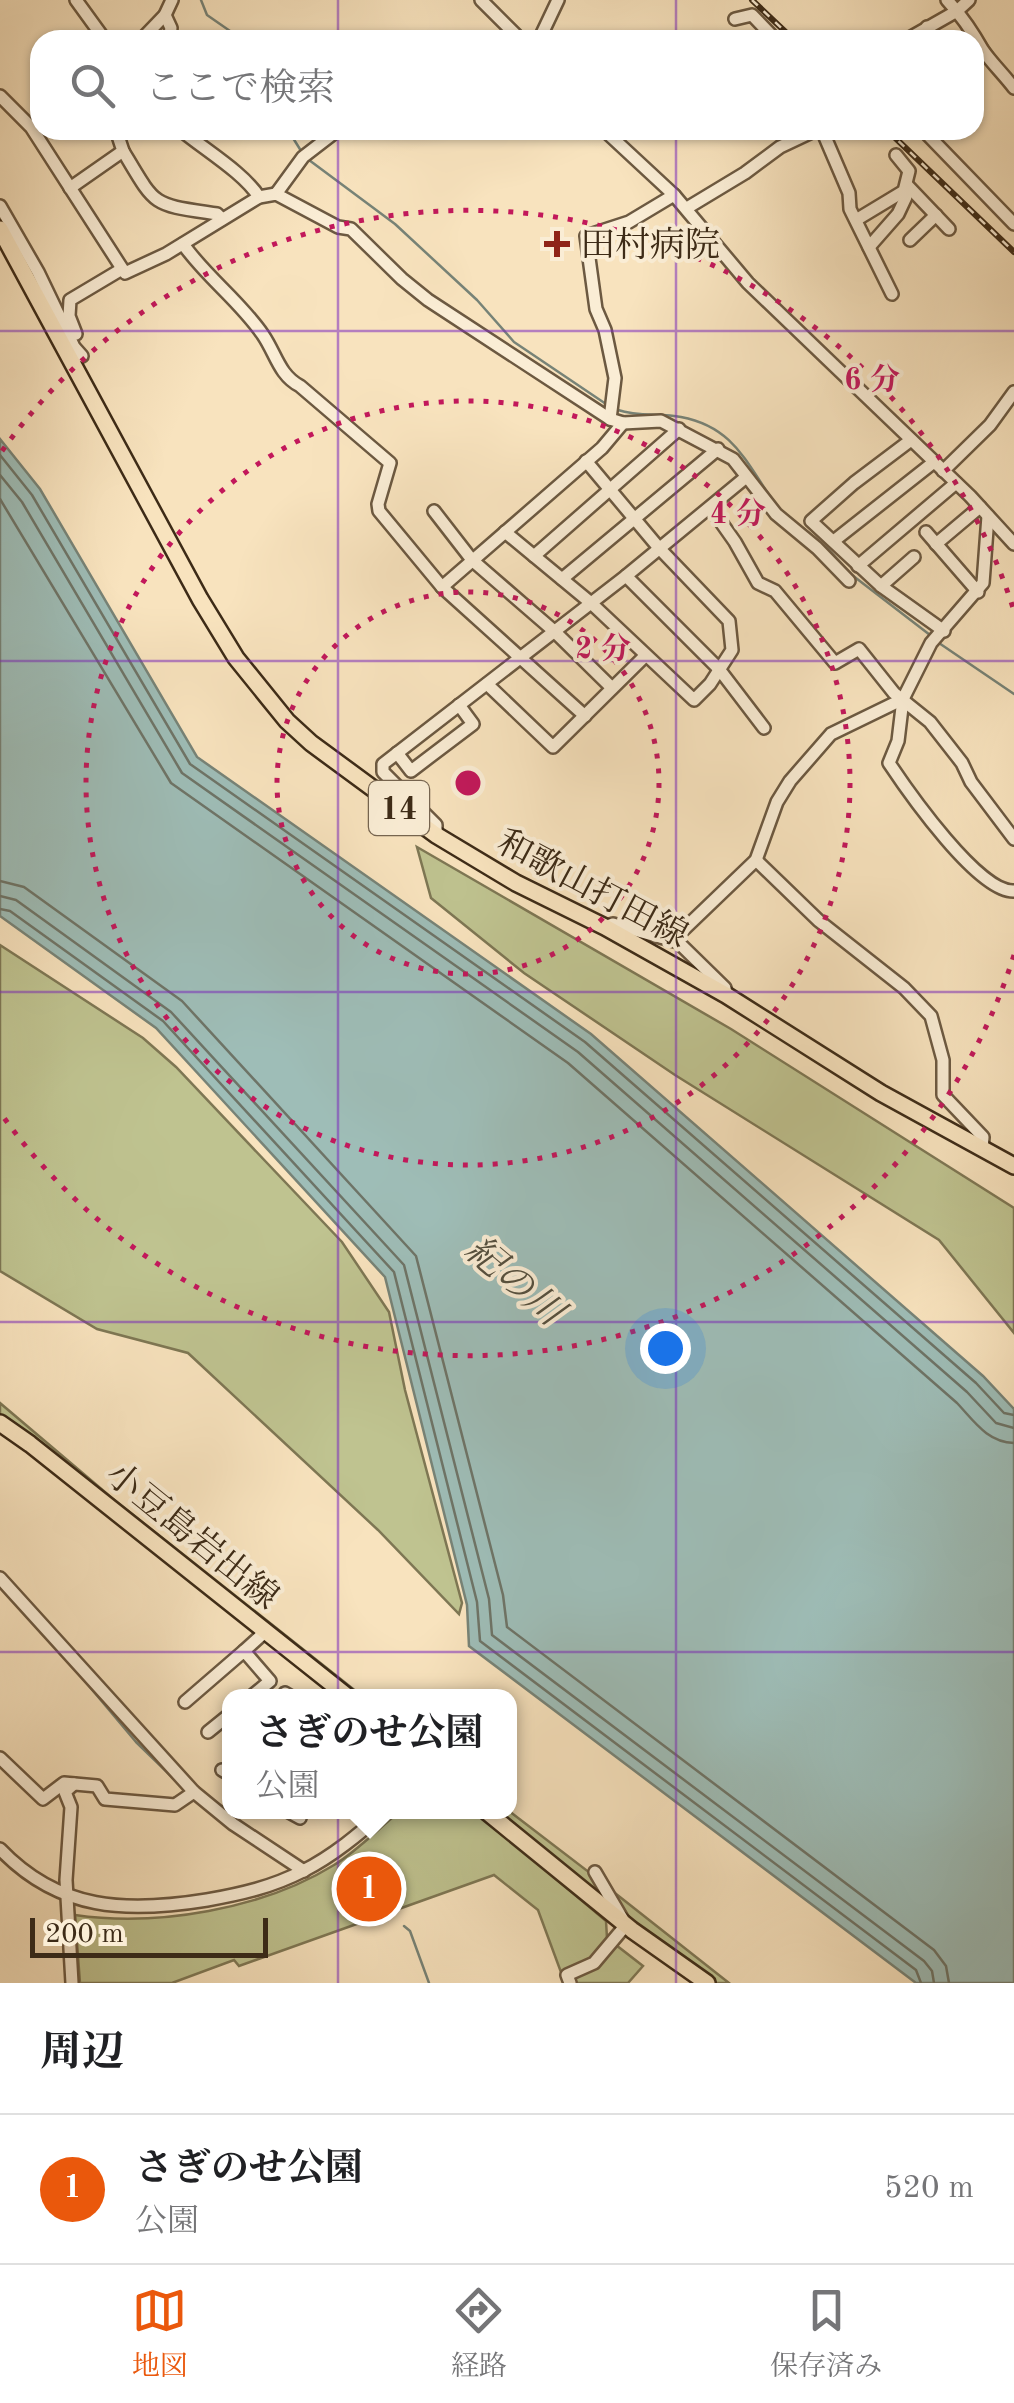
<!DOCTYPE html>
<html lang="ja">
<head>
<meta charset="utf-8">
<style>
  body { margin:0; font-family:"Old Standard TT","Noto Serif JP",serif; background:#f6f6f6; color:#202124 }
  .scale { position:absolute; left:30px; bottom:25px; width:238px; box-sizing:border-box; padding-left:10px; border:5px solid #3d2b17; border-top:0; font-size:28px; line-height:35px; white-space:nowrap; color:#3d2b17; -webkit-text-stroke:8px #faedd5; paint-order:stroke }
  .you { position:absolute; left:665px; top:1348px; width:35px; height:35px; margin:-25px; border:8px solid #fff; border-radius:50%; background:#1a73e8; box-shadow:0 0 0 15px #1a73e833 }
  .badge { display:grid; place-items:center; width:65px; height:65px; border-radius:50%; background:#ea580c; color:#fff; font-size:32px; font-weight:700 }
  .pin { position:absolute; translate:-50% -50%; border:5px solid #fff; box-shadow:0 2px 10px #0006 }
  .popup { position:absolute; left:222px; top:1689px; width:295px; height:130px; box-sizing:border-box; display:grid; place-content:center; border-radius:20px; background:#fff; filter:drop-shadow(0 2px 8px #0005); font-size:32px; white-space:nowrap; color:#757577 }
  .popup b { font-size:38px; color:#202124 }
  .popup::after { content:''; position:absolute; left:50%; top:100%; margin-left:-20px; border:20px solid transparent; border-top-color:#fff }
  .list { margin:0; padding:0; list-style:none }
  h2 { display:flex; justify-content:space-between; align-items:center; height:130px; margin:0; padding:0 40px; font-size:42px }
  h2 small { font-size:32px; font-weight:400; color:#757577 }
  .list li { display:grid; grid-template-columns:65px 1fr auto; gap:30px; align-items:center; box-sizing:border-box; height:150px; padding:0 40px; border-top:2px solid #e0e0e0 }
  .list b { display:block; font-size:38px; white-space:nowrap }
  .list p { margin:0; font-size:32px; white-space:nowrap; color:#757577 }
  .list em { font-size:32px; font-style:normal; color:#757577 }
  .icon { flex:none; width:55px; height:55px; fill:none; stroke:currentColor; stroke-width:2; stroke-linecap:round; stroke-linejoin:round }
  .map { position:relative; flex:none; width:1014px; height:1983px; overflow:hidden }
  .search { position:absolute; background:#fff; box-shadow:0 2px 8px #0004; left:30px; right:30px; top:30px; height:110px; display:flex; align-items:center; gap:25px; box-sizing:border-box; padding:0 35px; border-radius:30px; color:#757577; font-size:38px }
  .sheet { height:280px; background:#fff }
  nav { display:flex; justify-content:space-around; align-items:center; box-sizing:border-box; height:140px; border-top:2px solid #e0e0e0; background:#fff; font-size:28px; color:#757577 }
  nav a { display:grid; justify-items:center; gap:5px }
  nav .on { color:#ea580c }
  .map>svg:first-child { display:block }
  .green { fill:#bfc390; stroke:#7e7754; stroke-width:2.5 }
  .water { fill:#9ebdb7; stroke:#778377; stroke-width:2.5 }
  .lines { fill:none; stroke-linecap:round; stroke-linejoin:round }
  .shore { stroke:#6e7467; stroke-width:2.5 }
  .stream { stroke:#778377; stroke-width:2.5 }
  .minor-casing { stroke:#6c5941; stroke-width:16 }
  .major-casing { stroke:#3d2b17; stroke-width:20 }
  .minor { stroke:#faedd5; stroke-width:11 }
  .major { stroke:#f8e3be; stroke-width:15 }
  .rail-casing { stroke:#3d2b17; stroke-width:6 }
  .rail { stroke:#faedd5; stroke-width:2.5; stroke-dasharray:8; stroke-linecap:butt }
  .grid { fill:none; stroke:#7b2cbf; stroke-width:2.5; stroke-opacity:0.55 }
  .ring { fill:none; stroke:#c2185b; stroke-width:5; stroke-dasharray:5 10 }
  .poi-dot { fill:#8f2418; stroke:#faedd5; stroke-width:4 }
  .labels { text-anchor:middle; stroke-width:8; stroke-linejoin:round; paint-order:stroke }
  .shield { fill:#faedd5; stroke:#766550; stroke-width:2.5 }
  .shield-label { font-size:32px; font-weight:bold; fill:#3d2b17 }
  .poi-label { font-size:35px; fill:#3d2b17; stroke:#faedd5; text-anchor:start }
  .street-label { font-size:35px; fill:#3d2b17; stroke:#faedd5 }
  .water-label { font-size:38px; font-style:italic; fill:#55503f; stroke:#faedd5 }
  .centre { fill:#c2185b; stroke:#faedd5; stroke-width:5 }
  .ring-label { font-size:30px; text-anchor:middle; font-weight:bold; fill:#c2185b; stroke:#faedd5; stroke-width:8; stroke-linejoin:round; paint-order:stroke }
</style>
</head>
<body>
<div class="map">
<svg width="1014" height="1983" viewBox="0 0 1014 1983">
  <rect width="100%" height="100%" fill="#f8e3be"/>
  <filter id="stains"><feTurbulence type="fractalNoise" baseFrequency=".002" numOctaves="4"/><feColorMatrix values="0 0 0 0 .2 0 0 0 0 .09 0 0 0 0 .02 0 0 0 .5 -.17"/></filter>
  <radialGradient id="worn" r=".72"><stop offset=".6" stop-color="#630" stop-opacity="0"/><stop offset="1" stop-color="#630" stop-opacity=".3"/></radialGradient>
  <g class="green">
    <polygon points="417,847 731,1029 1014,1208 1014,1333 939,1240 675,1075 524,973 431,898"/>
    <polygon points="0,945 143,1038 176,1067 342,1242 389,1312 405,1390 462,1603 459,1614 378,1530 188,1353 97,1329 0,1271"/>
    <polygon points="0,1403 112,1498 362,1696 353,1696 0,1418"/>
    <polygon points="509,1811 594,1876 614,1906 499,1812"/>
    <path d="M399 1812H477L606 1921 607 1938 643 1966 628 1983H565L538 1910 494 1875 239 1966 234 1960 172 1983H80L75 1915C157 1927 263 1909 334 1865 357 1851 378 1829 399 1812Z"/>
    <polygon points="606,1886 729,1983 715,1983 632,1922"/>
  </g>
  <polygon class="water" points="0,439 40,489 197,757 591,1034 983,1376 1014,1409 1014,1983 916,1983 469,1646 467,1605 385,1277 156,1028 0,916"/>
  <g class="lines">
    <g class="shore">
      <polyline points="0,455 32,495 190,764 585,1042 976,1383 1004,1413 1014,1415"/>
      <polyline points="0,475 22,502 182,773 578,1052 967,1392 996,1423 1014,1428"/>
      <path d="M0 499 171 783 568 1063 957 1403C974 1421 987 1442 1014 1443"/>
      <polyline points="0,881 24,887 182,1001 416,1256 503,1595 507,1627 934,1950 946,1966 949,1983"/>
      <polyline points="0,896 16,900 171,1012 404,1265 489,1599 492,1635 924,1961 932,1971 934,1983"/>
      <polyline points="0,909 10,911 163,1021 394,1272 477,1602 480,1641 916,1970 921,1983"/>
    </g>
    <g class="stream">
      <polyline points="201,0 207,15 243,40"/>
      <polyline points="976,29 1000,63"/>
      <polyline points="288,130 303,154"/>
      <polyline points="309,160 395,224 477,300 514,342 606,404"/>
      <path d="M618 410C638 417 660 413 681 417 739 428 748 470 781 511"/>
      <polyline points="799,525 828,549 852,575 930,635"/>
      <polyline points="936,641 1014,694"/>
      <polyline points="68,1661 136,1742 176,1781"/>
      <polyline points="404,1926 410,1931 429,1983"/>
    </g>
    <g class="minor-casing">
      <g id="minor">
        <polyline points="76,0 105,40"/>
        <polyline points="481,0 521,40"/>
        <path d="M947 0C961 15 972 31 982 49 989 60 1005 76 1014 88"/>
        <polyline points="165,15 171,28 169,40"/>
        <polyline points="735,19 752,15 776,40"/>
        <polyline points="927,27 935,40"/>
        <polyline points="141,40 165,15 172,0"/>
        <polyline points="539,40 558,0"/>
        <polyline points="906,40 957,11 969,0"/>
        <polyline points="0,96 31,127 125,273 166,254 259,197 276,194 338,227 351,229 402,279 428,300 610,419 623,423 661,421 733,459 776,514 817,548 849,581"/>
        <path d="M181 130C205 150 244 173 259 197"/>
        <polyline points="604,130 674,195 748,283 970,496 1014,544"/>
        <polyline points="822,130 849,193 850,209 892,294"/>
        <polyline points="923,130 1014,224"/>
        <path d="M123 151C157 208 151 204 217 214L222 219"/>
        <polyline points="907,185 949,229"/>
        <polyline points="70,188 123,151 118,136 127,130"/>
        <polyline points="276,194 303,157 338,130"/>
        <polyline points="0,206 38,272 74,347 82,356"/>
        <polyline points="687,208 745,173 780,147 816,130"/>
        <polyline points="856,220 904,191 909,171 896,155"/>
        <polyline points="910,240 936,215"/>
        <path d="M183 244C206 277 240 301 263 335 276 354 279 375 300 386L390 463 378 504 379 511 442 587 585 716"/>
        <polyline points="869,247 898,214 906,197 904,191"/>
        <polyline points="76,334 69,316 70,300 122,269"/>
        <polyline points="610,419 615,378 605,330 596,309 586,236 629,222 674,195"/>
        <polyline points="911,440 854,483 811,521 881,586 944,631"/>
        <polyline points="943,471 990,425 1014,392"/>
        <polyline points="711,508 735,542 758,583 775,591 835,663 859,649 894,693 930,722 962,763 971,782 1014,839"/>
        <polyline points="434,511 472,560 554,631 612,688"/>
        <path d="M988 516 983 583 931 643 903 699 898 741 889 763C909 793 979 893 1014 891"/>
        <polyline points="505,532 591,603 694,700 710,684 732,650 729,621 659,548 586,461"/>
        <polyline points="926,532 978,592"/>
        <polyline points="835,540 934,462"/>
        <polyline points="936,544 980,507"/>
        <polyline points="534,556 679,429"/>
        <polyline points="858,566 956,483"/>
        <polyline points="626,576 719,669 764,728"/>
        <polyline points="562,579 718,449"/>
        <polyline points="881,586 914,557"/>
        <polyline points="442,587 602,448 623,423"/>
        <polyline points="487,684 553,747 645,656"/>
        <polyline points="397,753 411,771 473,724 459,705"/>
        <polyline points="436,835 436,825 383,772 383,764 626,576 745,478"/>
        <polyline points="756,860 819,921 904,988 931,1016 943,1060 943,1095 983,1137 982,1149"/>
        <polyline points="605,927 613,924 678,942 725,988 726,995"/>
        <polyline points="678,942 681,932 756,860 777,802 790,781 831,734 903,699"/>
        <polyline points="0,1578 194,1792 233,1824 304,1871"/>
        <polyline points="244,1651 265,1632"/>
        <polyline points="285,1693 290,1696"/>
        <polyline points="185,1702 244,1651 270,1681 252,1696"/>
        <polyline points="208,1732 229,1715"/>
        <polyline points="0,1758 43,1799 64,1783 97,1786 105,1799 175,1805 194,1792"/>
        <polyline points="222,1770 229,1774"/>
        <polyline points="289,1812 300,1818"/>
        <path d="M0 1849C59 1911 127 1913 207 1900 241 1894 272 1887 303 1871 333 1856 359 1834 384 1812"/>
        <polyline points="72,1983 66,1880 71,1807 65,1792 74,1784"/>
        <polyline points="570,1983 567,1975 594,1963 626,1925 595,1872"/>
      </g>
    </g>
    <g class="major-casing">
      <g id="major">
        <polyline points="0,229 200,599 236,658 287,721 311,743 436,835 516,883 605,927 726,995 881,1093 1014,1166"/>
        <polyline points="0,1423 30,1444 347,1696"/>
        <polyline points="487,1812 632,1930 707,1983"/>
      </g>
    </g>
    <use href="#minor" class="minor"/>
    <use href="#major" class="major"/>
    <g class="rail-casing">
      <g id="rail">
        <polyline points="752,0 794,40"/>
        <polyline points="887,130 1014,252"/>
      </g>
    </g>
    <use href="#rail" class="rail"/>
  </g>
  <path class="grid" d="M338 0V40M676 0V40M338 130V1983M676 130V1983M0 331H1014M0 661H1014M0 992H1014M0 1322H1014M0 1652H1014"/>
  <g class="ring">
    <circle cx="468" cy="783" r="191"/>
    <circle cx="468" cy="783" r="382"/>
    <path d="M1014 955A572 572 0 0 1 2 1115M2 451A572 572 0 0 1 1014 611"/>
  </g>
  <path class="poi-dot" d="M552 229h10v10h10v10h-10v10h-10v-10h-10v-10h10z"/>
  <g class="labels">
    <rect class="shield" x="369" y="781" width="60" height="54" rx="8"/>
    <g class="shield-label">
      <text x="399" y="819">14</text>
    </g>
    <g class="poi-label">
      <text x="580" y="256">田村病院</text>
    </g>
    <g class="street-label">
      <text transform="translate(593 888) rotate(28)" y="12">和歌山打田線</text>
      <text transform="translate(193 1535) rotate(39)" y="12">小豆島岩出線</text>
    </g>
    <g class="water-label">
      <text transform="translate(515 1280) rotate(40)" y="13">紀の川</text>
    </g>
  </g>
  <circle cx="468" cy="783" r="15" class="centre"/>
  <g class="ring-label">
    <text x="872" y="389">6 分</text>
    <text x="738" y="523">4 分</text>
    <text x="603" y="658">2 分</text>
  </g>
  <rect width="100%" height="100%" filter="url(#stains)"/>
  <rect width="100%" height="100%" fill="url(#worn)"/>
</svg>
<div class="scale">200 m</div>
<div class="you"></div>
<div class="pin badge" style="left:369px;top:1889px">1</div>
<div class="popup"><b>さぎのせ公園</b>公園</div>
<div class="search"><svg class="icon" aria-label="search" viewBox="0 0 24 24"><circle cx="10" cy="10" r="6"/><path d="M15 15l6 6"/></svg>ここで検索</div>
</div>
<section class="sheet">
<h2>周辺<small></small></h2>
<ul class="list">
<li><span class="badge">1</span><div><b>さぎのせ公園</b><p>公園</p></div><em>520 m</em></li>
</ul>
</section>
<nav>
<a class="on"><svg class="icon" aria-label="map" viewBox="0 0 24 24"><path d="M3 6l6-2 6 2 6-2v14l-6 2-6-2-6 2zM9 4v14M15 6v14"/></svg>地図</a>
<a><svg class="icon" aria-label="directions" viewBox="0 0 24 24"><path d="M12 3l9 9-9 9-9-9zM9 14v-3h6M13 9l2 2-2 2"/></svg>経路</a>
<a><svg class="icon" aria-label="saved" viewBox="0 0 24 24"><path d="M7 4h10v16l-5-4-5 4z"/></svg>保存済み</a>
</nav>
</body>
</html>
